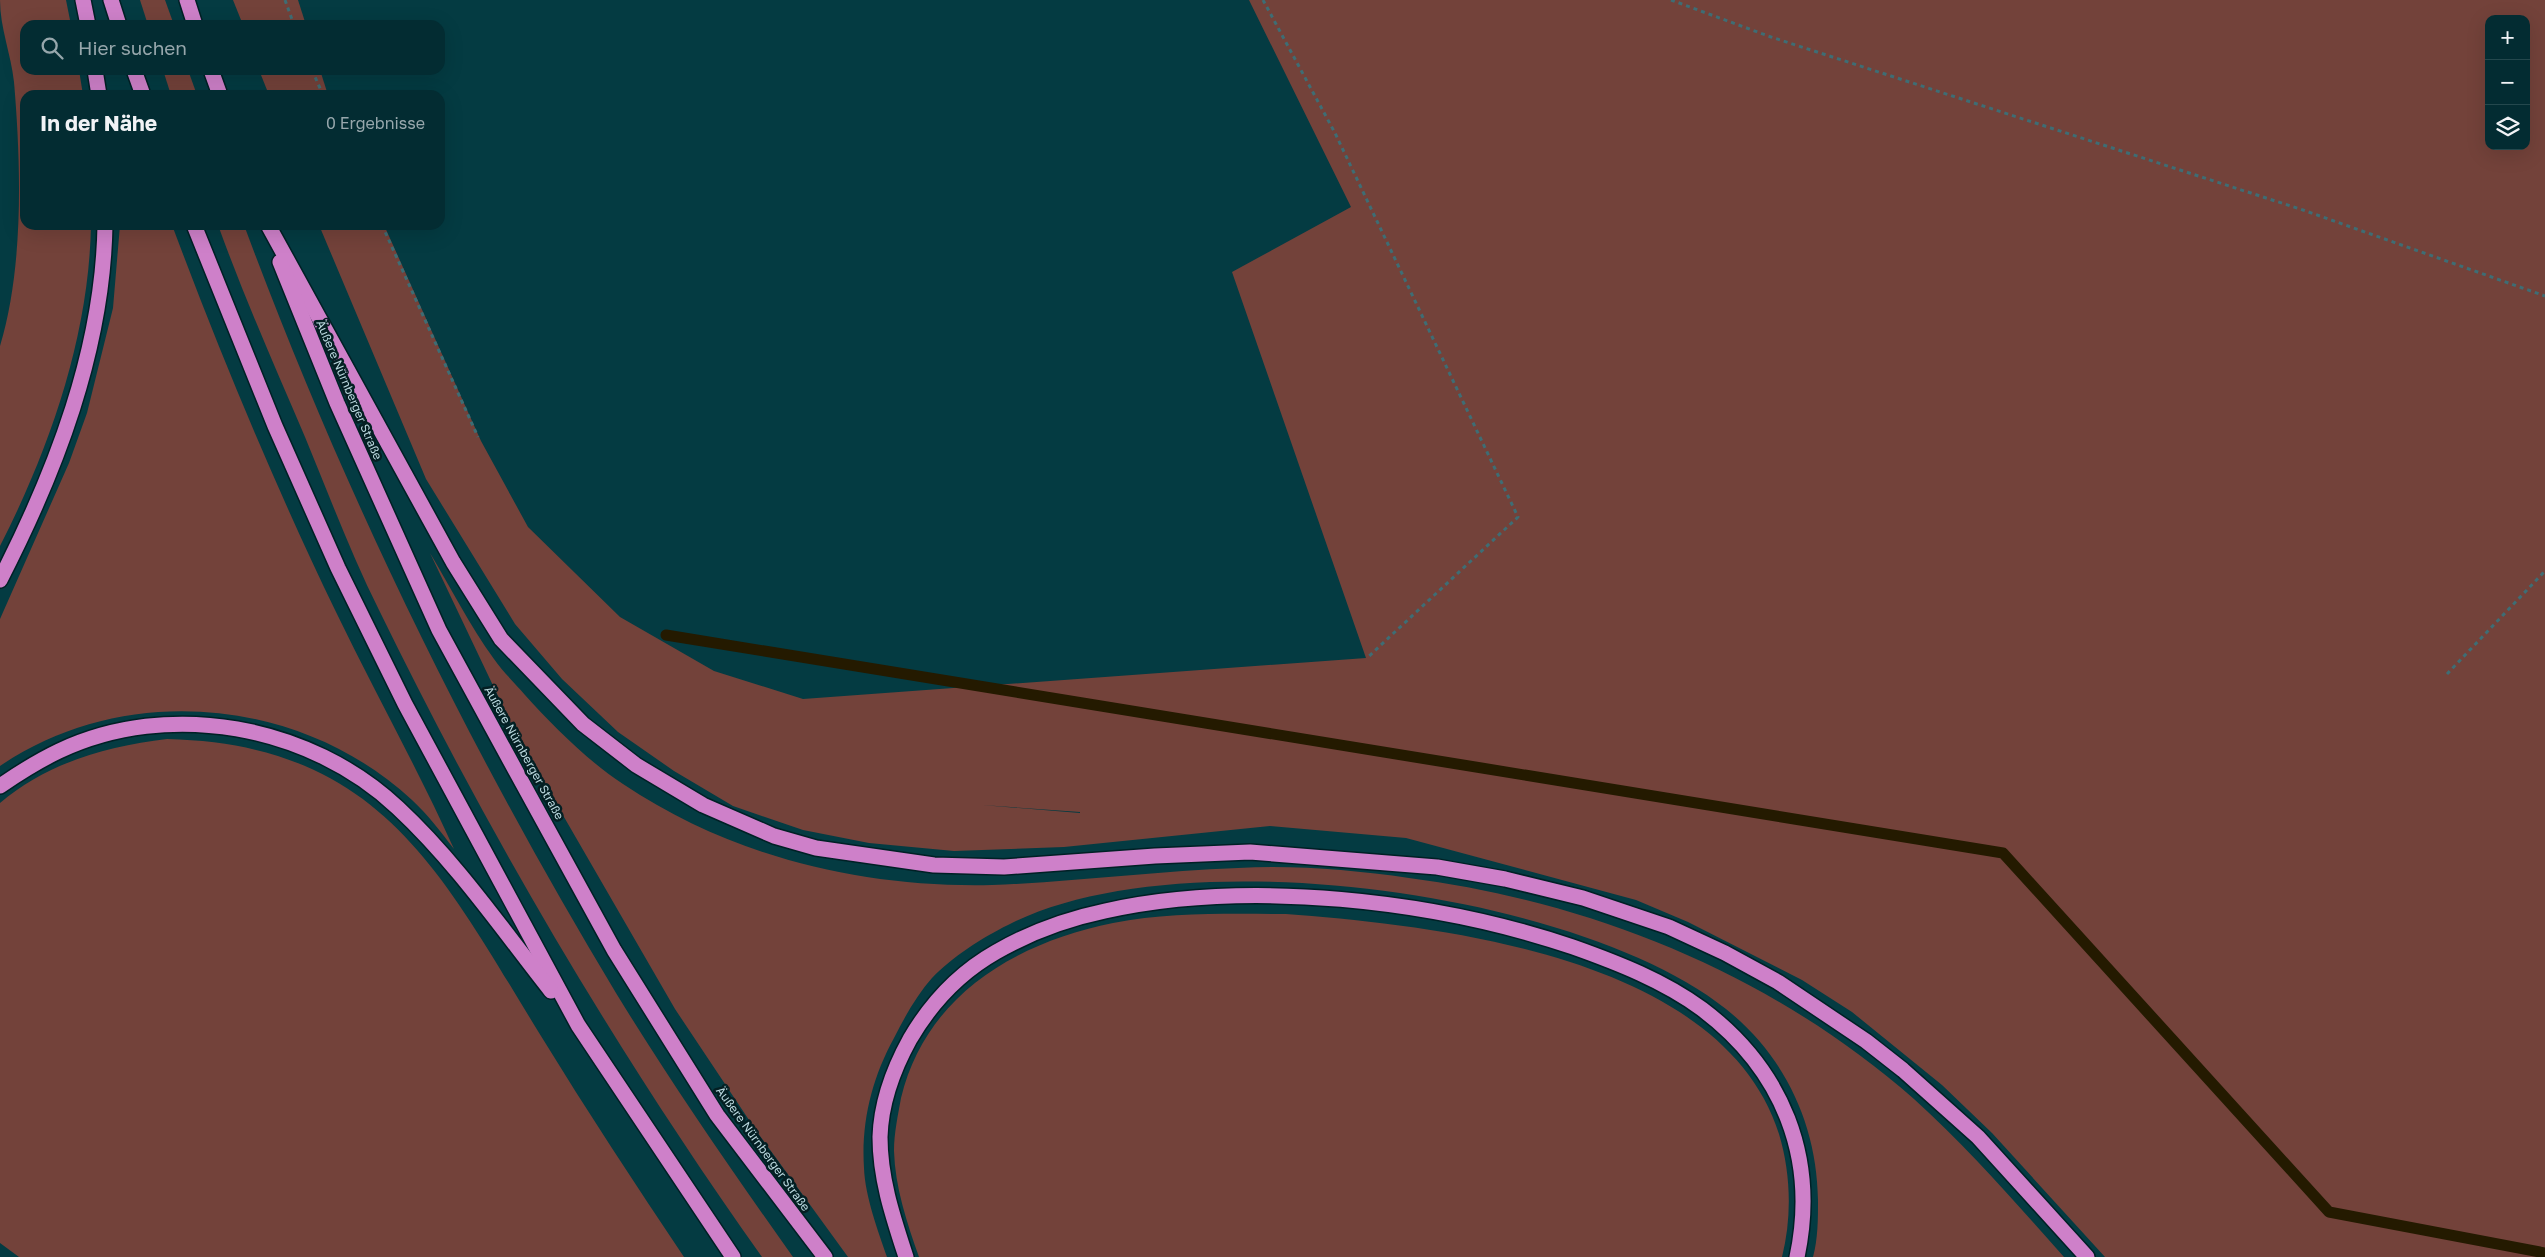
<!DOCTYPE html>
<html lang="de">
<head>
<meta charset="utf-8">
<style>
  body { margin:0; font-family:"Golos Text",sans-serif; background:#0d343a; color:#f1f3f6 }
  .controls { position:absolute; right:15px; top:15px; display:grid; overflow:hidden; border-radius:10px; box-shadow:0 5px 20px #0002 }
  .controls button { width:45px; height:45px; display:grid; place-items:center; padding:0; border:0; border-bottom:1px solid #24484d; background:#032c32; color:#f1f3f6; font:25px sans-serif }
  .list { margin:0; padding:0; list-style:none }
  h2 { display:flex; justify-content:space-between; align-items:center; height:65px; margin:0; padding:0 20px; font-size:21px }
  h2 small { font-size:16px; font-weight:400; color:#97a7ac }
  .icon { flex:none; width:28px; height:28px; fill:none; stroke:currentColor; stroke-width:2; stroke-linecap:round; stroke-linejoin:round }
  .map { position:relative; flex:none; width:2545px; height:1257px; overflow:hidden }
  .search { position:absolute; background:#032c32; box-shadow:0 5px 20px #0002; left:20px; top:20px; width:425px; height:55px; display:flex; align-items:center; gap:12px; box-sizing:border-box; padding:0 18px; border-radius:15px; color:#97a7ac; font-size:19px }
  .panel { position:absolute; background:#032c32; box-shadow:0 5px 20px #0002; left:20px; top:90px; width:425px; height:140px; border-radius:15px }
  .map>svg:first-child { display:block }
  .green { fill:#73423a; fill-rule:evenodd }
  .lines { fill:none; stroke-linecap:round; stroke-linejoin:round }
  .stream { stroke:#241a00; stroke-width:11 }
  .highway-casing { stroke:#002025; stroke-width:18 }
  .path { stroke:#3e6d74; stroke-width:3; stroke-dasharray:4 4; stroke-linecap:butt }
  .highway { stroke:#ce80c9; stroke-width:15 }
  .labels { text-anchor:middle; stroke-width:5; stroke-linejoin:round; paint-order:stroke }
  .street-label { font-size:12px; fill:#bad8de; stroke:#041f23 }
</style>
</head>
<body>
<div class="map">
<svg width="2545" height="1257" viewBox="0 0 2545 1257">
  <rect width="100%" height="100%" fill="#043b42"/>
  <g class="green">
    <path d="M0 0H66L71 25H25V70H79L83 95H25V225H91C89 336 50 448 0 546V346C24 267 21 164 14 82 11 54 0 28 0 0Z"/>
    <polygon points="140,0 165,0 174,25 148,25"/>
    <polygon points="233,0 298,0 306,25 243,25"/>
    <path d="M1249 0H2545V1257H2105L1992 1133 1942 1085 1852 1012 1802 980 1688 922 1636 900 1406 838 1270 826 1064 847 954 851 869 843 803 830 733 806 674 771 618 732 562 679 515 624 426 479 319 225H384L481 441 528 527 620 617 714 671 803 699 1366 658 1232 272 1351 207ZM2489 19H2526V146H2489ZM982 805 1080 812V813Z"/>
    <polygon points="163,70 188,70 197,95 171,95"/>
    <polygon points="259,70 320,70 328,95 269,95"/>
    <path d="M120 225H172C221 356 275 486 336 612 374 691 418 769 454 849 441 832 428 815 412 800 302 698 126 680 0 766V619L69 463 87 413 113 308Z"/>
    <path d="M218 225H244C343 492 469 749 616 993 671 1083 732 1171 793 1257H762C617 1053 489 836 379 610 351 554 329 495 305 437 275 367 244 297 218 225Z"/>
    <path d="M430 553C451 588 470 626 494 659 503 672 515 683 525 695 552 725 589 762 623 784 732 857 862 888 992 885 1074 882 1156 871 1238 868 1295 865 1353 870 1409 878 1594 902 1773 975 1914 1099 1968 1148 2016 1203 2064 1257H1813C1818 1239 1818 1219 1818 1200 1817 1125 1785 1056 1726 1009 1579 891 1176 837 1008 925 983 937 951 958 932 978 917 995 904 1018 894 1038 872 1078 861 1122 864 1168 865 1196 878 1231 887 1257H848L757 1132 675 1009 516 734Z"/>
    <path d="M167 739C382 744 441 874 541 1036 587 1111 635 1184 684 1257H19L0 1243V803C47 763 107 746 167 739Z"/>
    <path d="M1286 914C1443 926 1723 957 1779 1134 1791 1174 1792 1217 1782 1257H919C907 1223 895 1187 894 1151 894 1133 898 1115 901 1098 926 995 1015 943 1113 923 1170 912 1229 914 1286 914Z"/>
  </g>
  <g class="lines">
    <polyline class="stream" points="666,635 2003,853 2329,1212 2545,1253"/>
    <g class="highway-casing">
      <g id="highway">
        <polyline points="83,0 88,25"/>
        <polyline points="111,0 119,25"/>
        <polyline points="187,0 195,25"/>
        <polyline points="95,70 99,95"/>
        <polyline points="134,70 143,95"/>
        <polyline points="211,70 220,95"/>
        <polyline points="194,225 275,426 338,568 405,704 578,1025 733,1257"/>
        <polyline points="268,225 453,562 501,639 583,724 636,765 703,805 774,836 816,848 934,865 1004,867 1155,856 1250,852 1437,867 1505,879 1583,898 1669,927 1725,953 1778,982 1866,1041 1903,1070 1978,1137 2087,1257"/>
        <polyline points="280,262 337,403 439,630 518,775 614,950 717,1115 825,1257"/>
        <path d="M0 580C56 471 103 349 105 225"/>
        <path d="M0 786C19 773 38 761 59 751 169 699 310 725 398 808 456 862 502 929 551 991"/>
        <path d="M906 1257C893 1217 880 1179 880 1137 881 1103 894 1068 910 1039 931 1003 959 973 996 952 1029 933 1067 919 1105 911 1249 879 1434 900 1573 947 1618 963 1664 981 1702 1009 1783 1070 1818 1158 1797 1257"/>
      </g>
    </g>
    <g class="path">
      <polyline points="285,0 294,25"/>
      <polyline points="1263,0 1335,133 1518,517 1367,658"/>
      <polyline points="1671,0 1771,37 2303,210 2545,296"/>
      <polyline points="312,70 323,95"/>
      <polyline points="382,225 478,437"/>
      <polyline points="2447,674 2545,571"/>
    </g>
    <use href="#highway" class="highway"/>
  </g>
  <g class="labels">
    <g class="street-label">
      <text transform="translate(349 390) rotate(67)" y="4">Äußere Nürnberger Straße</text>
      <text transform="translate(524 753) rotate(61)" y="4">Äußere Nürnberger Straße</text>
      <text transform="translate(763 1149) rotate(54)" y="4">Äußere Nürnberger Straße</text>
    </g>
  </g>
</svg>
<div class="controls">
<button>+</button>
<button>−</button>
<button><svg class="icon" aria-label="layers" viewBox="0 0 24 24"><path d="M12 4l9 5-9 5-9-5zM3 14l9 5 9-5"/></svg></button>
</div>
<div class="search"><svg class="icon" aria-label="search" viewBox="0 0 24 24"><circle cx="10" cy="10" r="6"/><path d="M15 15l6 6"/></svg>Hier suchen</div>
<section class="panel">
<h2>In der Nähe<small>0 Ergebnisse</small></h2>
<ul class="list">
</ul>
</section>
</div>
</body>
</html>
